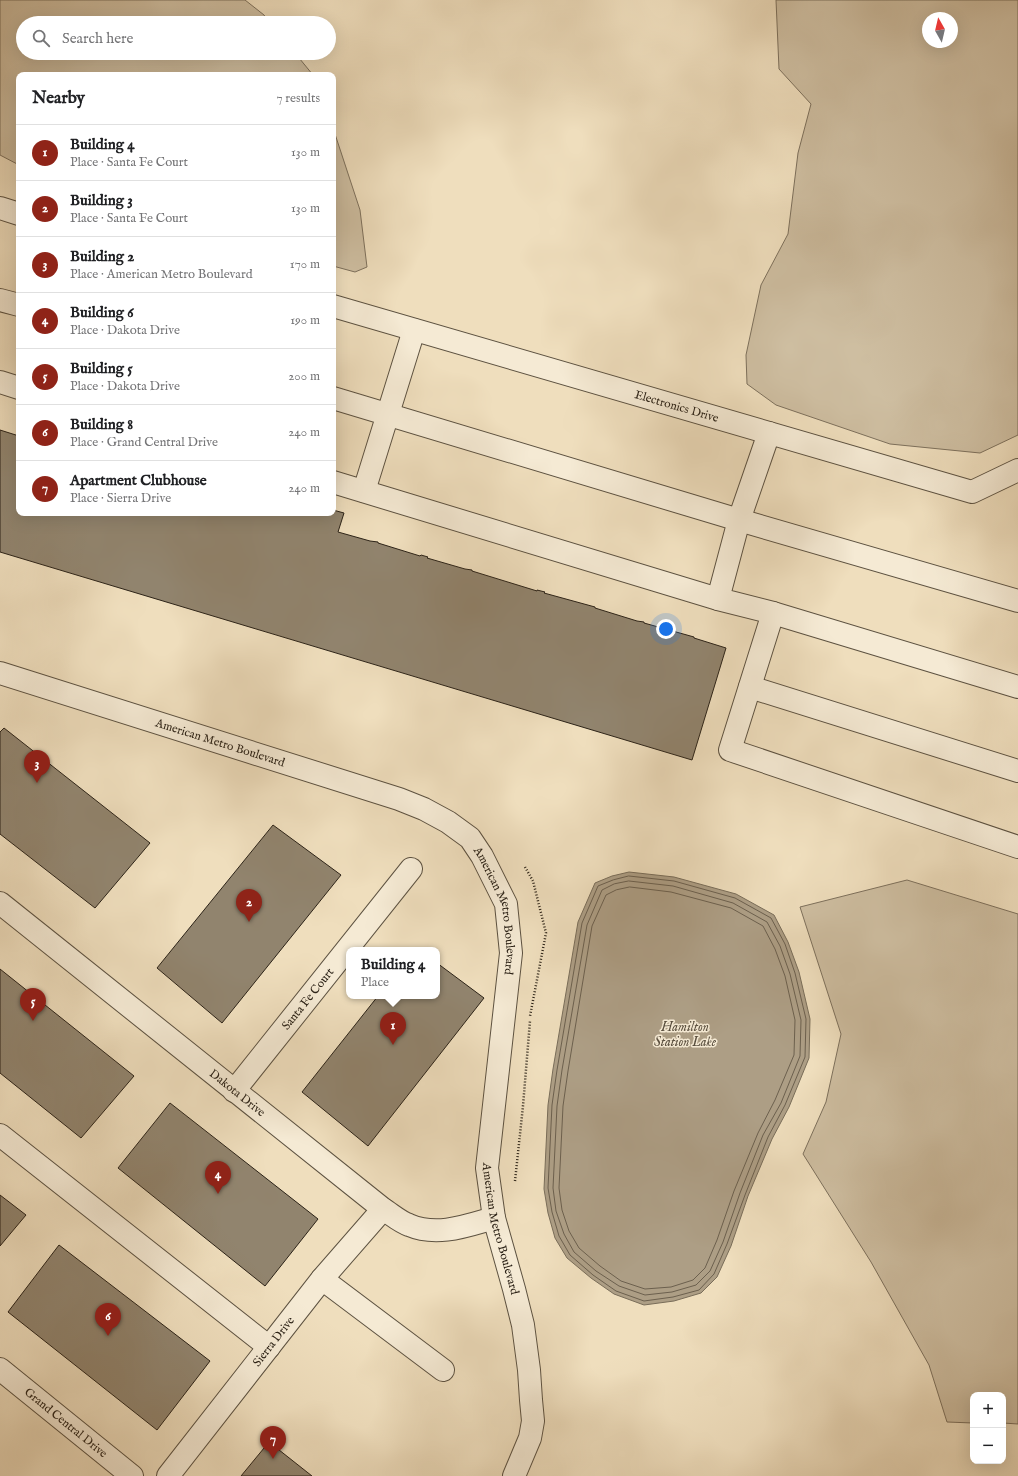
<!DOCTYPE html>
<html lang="en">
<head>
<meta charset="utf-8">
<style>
  body { margin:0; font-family:"IM FELL English",serif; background:#f6f6f6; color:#202124 }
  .controls { position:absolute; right:12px; bottom:12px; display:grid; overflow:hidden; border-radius:8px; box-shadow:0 4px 16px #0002 }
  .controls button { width:36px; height:36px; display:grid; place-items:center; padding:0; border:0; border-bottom:1px solid #e0e0e0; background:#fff; color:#202124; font:20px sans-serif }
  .compass { position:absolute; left:922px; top:12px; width:36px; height:36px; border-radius:50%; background:#fff; box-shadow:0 4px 16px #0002; rotate:352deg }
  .you { position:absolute; left:666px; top:629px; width:14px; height:14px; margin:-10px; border:3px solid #fff; border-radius:50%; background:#1a73e8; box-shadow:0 0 0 6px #1a73e833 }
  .badge { display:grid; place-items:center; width:26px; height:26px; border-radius:50%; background:#8f2418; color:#fff; font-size:13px; font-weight:700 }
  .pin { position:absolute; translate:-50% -33px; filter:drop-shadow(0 1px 2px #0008) }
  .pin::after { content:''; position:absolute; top:21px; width:14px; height:12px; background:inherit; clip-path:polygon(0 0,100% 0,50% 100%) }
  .popup { position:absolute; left:346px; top:947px; width:94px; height:52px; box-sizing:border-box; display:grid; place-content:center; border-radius:8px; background:#fff; filter:drop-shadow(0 1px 3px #0005); font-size:13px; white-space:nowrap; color:#757577 }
  .popup b { font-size:15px; color:#202124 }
  .popup::after { content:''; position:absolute; left:50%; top:100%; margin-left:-8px; border:8px solid transparent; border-top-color:#fff }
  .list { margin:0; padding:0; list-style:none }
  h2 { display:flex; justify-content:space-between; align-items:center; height:52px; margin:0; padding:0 16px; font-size:17px }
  h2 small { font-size:13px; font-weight:400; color:#757577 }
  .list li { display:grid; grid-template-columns:26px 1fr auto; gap:12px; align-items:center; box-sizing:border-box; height:56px; padding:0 16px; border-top:1px solid #e0e0e0 }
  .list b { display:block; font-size:15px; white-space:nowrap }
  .list p { margin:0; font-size:13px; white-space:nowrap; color:#757577 }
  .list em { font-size:13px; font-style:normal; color:#757577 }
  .icon { flex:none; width:22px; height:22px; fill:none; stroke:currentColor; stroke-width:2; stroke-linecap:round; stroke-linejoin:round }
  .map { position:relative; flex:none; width:1018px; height:1476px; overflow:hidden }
  .search { position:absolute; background:#fff; box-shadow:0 4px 16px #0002; left:16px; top:16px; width:320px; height:44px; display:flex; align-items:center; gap:10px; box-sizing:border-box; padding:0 14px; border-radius:22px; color:#757577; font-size:15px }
  .panel { position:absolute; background:#fff; box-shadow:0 4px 16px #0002; left:16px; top:72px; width:320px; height:444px; border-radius:8px }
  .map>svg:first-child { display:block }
  .green { fill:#cebea1; stroke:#7d705c; fill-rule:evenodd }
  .water { fill:#ad9e85; stroke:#796d59 }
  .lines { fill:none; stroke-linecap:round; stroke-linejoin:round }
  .shore { stroke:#6c604e; stroke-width:1 }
  .building { fill:#91846e; stroke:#2c2318 }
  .minor-casing { stroke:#5d5241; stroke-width:24 }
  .path { stroke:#2c2318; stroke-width:2.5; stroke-dasharray:1 2; stroke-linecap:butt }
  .minor { stroke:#f5ead4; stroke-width:22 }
  .labels { text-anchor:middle; stroke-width:3; stroke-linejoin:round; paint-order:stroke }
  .street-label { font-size:12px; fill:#2c2318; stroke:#f5ead4 }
  .water-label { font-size:13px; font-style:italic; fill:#594e3e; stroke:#f5ead4 }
</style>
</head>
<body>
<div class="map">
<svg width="1018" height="1476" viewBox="0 0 1018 1476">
  <rect width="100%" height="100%" fill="#efdebd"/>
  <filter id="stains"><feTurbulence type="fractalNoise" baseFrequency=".005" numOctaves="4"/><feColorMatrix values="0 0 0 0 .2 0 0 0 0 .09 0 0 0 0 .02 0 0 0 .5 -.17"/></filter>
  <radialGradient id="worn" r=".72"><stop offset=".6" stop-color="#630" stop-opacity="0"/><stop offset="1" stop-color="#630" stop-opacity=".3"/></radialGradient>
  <g class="green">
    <polygon points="0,0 245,0 264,15 270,23 23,23 23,53 295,53 313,75 19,75 19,165 0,155"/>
    <path d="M776 0H1018V435L980 453 890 444 776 405 747 384 746 355 761 285 788 234 798 153 811 104 779 69ZM928 18H952V42H928Z"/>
    <polygon points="333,128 360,210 367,267 355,272 333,266"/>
    <polygon points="907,880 1018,914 1018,1424 1003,1423 1003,1395 973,1395 973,1423 947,1422 929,1365 871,1262 803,1154 826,1102 841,1034 800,907"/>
  </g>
  <polygon class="water" points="629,872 674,877 736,894 774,915 788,942 799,972 810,1019 809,1058 789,1107 772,1139 748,1196 731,1246 717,1277 701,1293 674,1301 644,1305 614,1294 591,1278 567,1258 555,1238 548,1213 544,1189 548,1105 553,1069 578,922 595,883 612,876"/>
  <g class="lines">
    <g class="shore">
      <polygon points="629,876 674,881 735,898 771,918 785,944 795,973 806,1019 805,1057 785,1105 768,1137 745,1195 727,1244 714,1274 699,1290 673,1297 644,1301 616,1291 593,1275 570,1255 559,1236 552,1212 548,1188 552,1105 557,1070 582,923 598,886 613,880"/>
      <polygon points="629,881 673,886 733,903 767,922 780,946 790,974 801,1020 800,1056 781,1103 763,1135 740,1193 723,1242 710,1271 696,1285 672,1292 645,1295 619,1286 596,1271 574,1252 564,1234 556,1211 553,1188 557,1106 562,1070 587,925 602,890 614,884"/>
      <polygon points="630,887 671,892 731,908 763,926 775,949 785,976 795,1020 794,1055 775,1100 758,1133 734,1191 717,1240 705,1268 693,1280 671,1287 645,1289 621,1281 600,1266 579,1248 569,1231 562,1210 559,1188 563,1106 568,1071 592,926 606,895 616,890"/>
    </g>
  </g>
  <g class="building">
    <polygon points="0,430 19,436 19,513 333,513 333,510 344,513 338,532 370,541 378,542 378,543 420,556 421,555 428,557 427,558 465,569 472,570 472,571 537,591 537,590 545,592 544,593 595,607 595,608 637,621 644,622 644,623 694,637 694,638 726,648 692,760 0,552"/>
    <polygon points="4,728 150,843 95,908 0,834 0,732"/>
    <polygon points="273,825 341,875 222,1023 157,968"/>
    <polygon points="437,963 484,998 368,1146 302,1092 378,996 437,996"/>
    <polygon points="0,969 134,1076 81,1138 0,1073"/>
    <polygon points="170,1103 318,1219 265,1286 118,1168"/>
    <polygon points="0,1195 26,1215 0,1246"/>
    <polygon points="59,1245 210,1361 157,1430 8,1312"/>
    <polygon points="269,1442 312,1476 241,1476"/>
  </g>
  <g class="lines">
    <g class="minor-casing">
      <g id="minor">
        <polyline points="0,208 19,214"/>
        <polyline points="0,300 19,305"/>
        <path id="s1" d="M333 306 972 492 1018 470"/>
        <polyline points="0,382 19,388"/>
        <polyline points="333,398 739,520 1018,601"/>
        <polyline points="769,433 739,520 718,599 773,613 1018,687"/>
        <polyline points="333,482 718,599"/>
        <polyline points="364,491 414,330"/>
        <polyline points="773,613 730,750 1018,847"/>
        <path id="s2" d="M0 673 399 799 424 809 448 822 470 838 482 856 506 904 511 953 487 1168 494 1218 514 1289 523 1325 529 1370 531 1400 533 1421 530 1438 514 1476"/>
        <polyline points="750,687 1018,771"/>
        <path id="s3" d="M0 903 383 1209C391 1214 400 1222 409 1225 437 1237 466 1226 494 1218"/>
        <path id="s4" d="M234 1091 411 869"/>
        <polyline points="0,1135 269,1347"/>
        <polyline points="322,1279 443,1370"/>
        <path id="s5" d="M0 1369 132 1476"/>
        <path id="s6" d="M168 1476 322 1279 383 1209"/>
      </g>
    </g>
    <g class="path">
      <polyline points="525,867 533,881 546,933 530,1016"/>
      <polyline points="515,1181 523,1106 530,1021"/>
    </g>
    <use href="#minor" class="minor"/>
  </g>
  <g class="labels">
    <g class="street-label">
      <text dy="4" stroke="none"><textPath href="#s1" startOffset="358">Electronics Drive</textPath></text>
      <text dy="4" stroke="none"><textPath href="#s2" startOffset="231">American Metro Boulevard</textPath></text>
      <text dy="4" stroke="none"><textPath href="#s2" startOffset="579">American Metro Boulevard</textPath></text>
      <text dy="4" stroke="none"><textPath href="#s4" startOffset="118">Santa Fe Court</textPath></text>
      <text dy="4" stroke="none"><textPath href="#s3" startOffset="304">Dakota Drive</textPath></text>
      <text dy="4" stroke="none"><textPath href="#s2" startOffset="903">American Metro Boulevard</textPath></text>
      <text dy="4" stroke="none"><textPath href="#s6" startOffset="171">Sierra Drive</textPath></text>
      <text dy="4" stroke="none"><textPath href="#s5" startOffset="85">Grand Central Drive</textPath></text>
    </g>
    <g class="water-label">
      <text x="685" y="1031">Hamilton<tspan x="685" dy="15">Station Lake</tspan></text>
    </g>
  </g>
  <rect width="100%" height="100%" filter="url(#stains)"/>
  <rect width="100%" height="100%" fill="url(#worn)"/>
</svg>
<div class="controls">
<button>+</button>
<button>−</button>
</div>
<svg class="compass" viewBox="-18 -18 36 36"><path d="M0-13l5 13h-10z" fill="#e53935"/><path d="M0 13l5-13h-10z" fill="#757577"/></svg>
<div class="you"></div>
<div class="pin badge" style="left:393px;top:1045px">1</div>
<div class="popup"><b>Building 4</b>Place</div>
<div class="pin badge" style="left:249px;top:922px">2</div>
<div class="pin badge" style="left:37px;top:783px">3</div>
<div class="pin badge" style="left:218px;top:1194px">4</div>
<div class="pin badge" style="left:33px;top:1021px">5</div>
<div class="pin badge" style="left:108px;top:1336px">6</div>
<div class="pin badge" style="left:273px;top:1459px">7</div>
<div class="search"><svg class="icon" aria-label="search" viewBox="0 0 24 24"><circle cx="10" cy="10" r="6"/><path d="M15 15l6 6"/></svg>Search here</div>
<section class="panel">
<h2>Nearby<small>7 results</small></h2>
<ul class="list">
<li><span class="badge">1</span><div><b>Building 4</b><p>Place · Santa Fe Court</p></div><em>130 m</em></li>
<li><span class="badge">2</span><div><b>Building 3</b><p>Place · Santa Fe Court</p></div><em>130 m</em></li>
<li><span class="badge">3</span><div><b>Building 2</b><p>Place · American Metro Boulevard</p></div><em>170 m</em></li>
<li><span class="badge">4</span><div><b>Building 6</b><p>Place · Dakota Drive</p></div><em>190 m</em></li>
<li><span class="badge">5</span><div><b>Building 5</b><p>Place · Dakota Drive</p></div><em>200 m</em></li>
<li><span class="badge">6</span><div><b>Building 8</b><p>Place · Grand Central Drive</p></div><em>240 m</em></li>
<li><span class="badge">7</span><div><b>Apartment Clubhouse</b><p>Place · Sierra Drive</p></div><em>240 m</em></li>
</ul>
</section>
</div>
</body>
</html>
